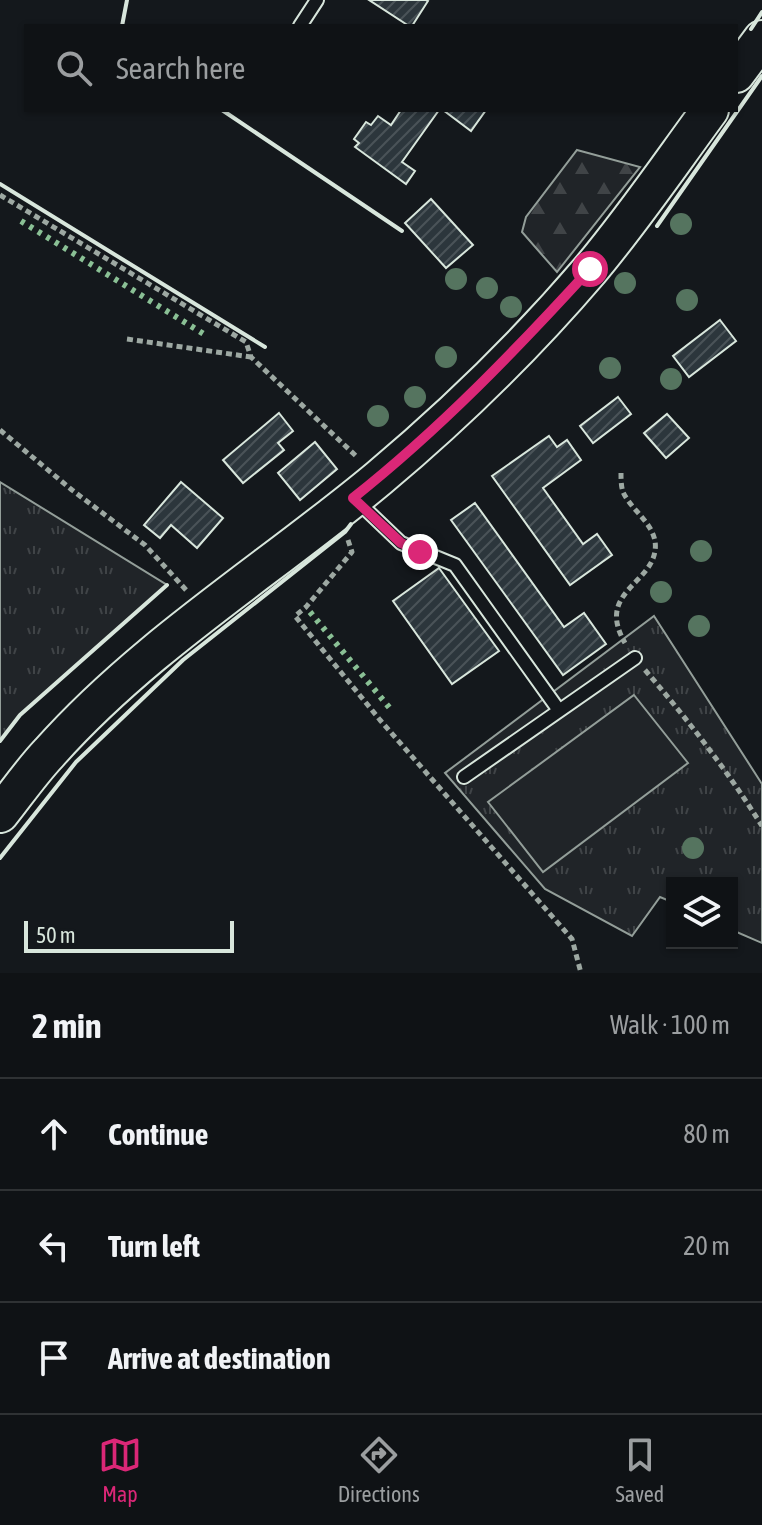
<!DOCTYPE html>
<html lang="en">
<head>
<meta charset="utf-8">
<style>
  body { margin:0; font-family:"Asap Condensed",sans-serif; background:#181b1e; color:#f1f3f6 }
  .controls { position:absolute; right:24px; bottom:24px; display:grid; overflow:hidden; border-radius:0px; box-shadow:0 2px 6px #0004 }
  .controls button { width:72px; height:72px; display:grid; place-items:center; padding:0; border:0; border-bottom:2px solid #2f3234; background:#0f1215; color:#f1f3f6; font:40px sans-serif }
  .scale { position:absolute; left:24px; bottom:20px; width:210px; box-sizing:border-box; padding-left:8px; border:4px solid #d8e6dc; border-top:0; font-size:22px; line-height:28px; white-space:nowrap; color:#d8e6dc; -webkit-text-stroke:6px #14181c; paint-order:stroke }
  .stop { position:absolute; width:24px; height:24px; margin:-18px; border:6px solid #db2777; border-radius:50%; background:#fff }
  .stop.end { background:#db2777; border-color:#fff; box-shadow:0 2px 8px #0008 }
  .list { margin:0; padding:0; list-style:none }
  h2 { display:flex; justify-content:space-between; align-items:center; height:104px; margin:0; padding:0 32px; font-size:34px }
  h2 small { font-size:26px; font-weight:400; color:#9b9ea0 }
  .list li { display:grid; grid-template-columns:52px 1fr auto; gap:24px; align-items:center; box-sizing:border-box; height:112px; padding:0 32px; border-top:2px solid #2f3234 }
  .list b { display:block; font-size:30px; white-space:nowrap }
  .list em { font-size:26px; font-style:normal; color:#9b9ea0 }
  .icon { flex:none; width:44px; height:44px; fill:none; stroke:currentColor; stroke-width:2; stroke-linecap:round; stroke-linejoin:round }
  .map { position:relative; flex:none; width:762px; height:973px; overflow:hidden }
  .search { position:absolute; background:#0f1215; box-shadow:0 2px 6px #0004; left:24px; right:24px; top:24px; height:88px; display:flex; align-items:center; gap:20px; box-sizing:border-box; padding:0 28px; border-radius:0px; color:#9b9ea0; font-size:30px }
  .sheet { height:440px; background:#0f1215 }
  nav { display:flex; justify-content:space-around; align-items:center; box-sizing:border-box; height:112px; border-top:2px solid #2f3234; background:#0f1215; font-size:22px; color:#9b9ea0 }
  nav a { display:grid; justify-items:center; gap:4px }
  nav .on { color:#db2777 }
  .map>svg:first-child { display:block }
  .grass { fill:url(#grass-tufts); stroke:#939e99; stroke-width:2 }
  .forest { fill:url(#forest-firs); stroke:#939e99; stroke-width:2 }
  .garden { fill:#202428; stroke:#939e99; stroke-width:2 }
  .building { fill:url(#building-hatch); stroke:#d8e6dc; stroke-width:2 }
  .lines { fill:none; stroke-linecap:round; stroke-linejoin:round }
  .lane-casing { stroke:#d8e6dc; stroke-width:16 }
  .secondary-casing { stroke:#d8e6dc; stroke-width:40 }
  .path { stroke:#9da8a2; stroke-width:5; stroke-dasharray:6 4; stroke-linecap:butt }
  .lane { stroke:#14181c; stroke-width:12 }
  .secondary { stroke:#14181c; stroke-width:36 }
  .hedge { stroke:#8ac095; stroke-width:6; stroke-dasharray:4 6; stroke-linecap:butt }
  .wall { stroke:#d8e6dc; stroke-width:4 }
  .tree { fill:#55745f }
  .route { stroke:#db2777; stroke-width:10 }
</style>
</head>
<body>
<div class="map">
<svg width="762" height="973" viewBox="0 0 762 973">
  <defs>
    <pattern id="grass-tufts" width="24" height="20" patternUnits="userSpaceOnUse" patternTransform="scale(2)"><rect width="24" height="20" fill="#202428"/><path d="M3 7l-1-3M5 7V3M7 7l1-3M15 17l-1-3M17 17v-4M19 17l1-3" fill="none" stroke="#404447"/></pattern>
    <pattern id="forest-firs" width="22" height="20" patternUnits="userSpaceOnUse" patternTransform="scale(2)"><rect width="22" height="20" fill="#202428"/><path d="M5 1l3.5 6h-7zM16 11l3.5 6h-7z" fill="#404447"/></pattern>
    <pattern id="building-hatch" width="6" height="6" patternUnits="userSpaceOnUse" patternTransform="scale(2)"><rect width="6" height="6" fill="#2c363c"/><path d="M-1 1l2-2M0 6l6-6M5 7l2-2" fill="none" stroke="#4a5358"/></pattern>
  </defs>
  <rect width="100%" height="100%" fill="#14181c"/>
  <g class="grass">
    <polygon points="0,482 167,585 20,715 0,741"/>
    <polygon points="654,616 762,784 762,943 732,930 732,883 672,883 672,902 660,897 632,936 545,889 445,773"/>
  </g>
  <polygon class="forest" points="577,150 640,167 557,272 522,232 526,217"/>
  <polygon class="garden" points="634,695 688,763 543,872 488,802"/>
  <g class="building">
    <polygon points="369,0 426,0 428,1 412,26 409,26"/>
    <polygon points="401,110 439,110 402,162 415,171 406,184 355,147 359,143 354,139 366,122 371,125 378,116 391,125"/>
    <polygon points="443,110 486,110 471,131"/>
    <polygon points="431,199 473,245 446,268 405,223"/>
    <polygon points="720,320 736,341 689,377 673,356"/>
    <polygon points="618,397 631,414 593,443 580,426"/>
    <polygon points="279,413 293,431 278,443 284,450 243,483 223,460"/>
    <polygon points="667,414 689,438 666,458 644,433"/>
    <polygon points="549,436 557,447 567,440 581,460 543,488 583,544 597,534 612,555 570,585 492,476"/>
    <polygon points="315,442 337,469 300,500 278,473"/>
    <polygon points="181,482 223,518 197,548 171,525 160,538 144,525"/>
    <polygon points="475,503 564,627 584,613 606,644 563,675 451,520"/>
    <polygon points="439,568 499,651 452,684 393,601"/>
  </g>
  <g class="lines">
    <g class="lane-casing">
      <g id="lane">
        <polyline points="300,26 317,0"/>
        <polyline points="356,500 401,543 455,565 558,709"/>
        <polyline points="464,777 635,658"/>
      </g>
    </g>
    <g class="secondary-casing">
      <g id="secondary">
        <polyline points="736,74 762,39"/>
        <path d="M0 814C16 794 31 772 49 753 144 646 270 569 379 478 454 415 526 345 590 270 633 219 671 163 710 110"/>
      </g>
    </g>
    <g class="path">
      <polyline points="0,195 246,342 251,357 356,456"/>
      <polyline points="127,339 251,357"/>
      <polyline points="0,430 72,490 145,545 187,591"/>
      <path d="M621 473C621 479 621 486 623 492 632 512 659 526 655 551 650 585 596 593 625 643"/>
      <polyline points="348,540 352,552 306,607 295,616 380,720 572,939 581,973"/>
      <path d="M645 670C688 720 727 770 762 826"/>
    </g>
    <use href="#lane" class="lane"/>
    <use href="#secondary" class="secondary"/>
    <g class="hedge">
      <polyline points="21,221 207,336"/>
      <polyline points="310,612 393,712"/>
    </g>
    <g class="wall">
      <polyline points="122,26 127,0"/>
      <polyline points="751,29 762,12"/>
      <polyline points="222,110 402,231"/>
      <polyline points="0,184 265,347"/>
      <polyline points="657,226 762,76"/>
      <polyline points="0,741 20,715 167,585"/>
      <polyline points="0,858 76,762 183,660 345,532 351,524"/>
    </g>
  </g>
  <g class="tree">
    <circle cx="681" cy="224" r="11"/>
    <circle cx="456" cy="279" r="11"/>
    <circle cx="625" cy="283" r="11"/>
    <circle cx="487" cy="288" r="11"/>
    <circle cx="687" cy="300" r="11"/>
    <circle cx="511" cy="307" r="11"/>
    <circle cx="446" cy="357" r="11"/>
    <circle cx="610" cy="368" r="11"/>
    <circle cx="671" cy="379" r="11"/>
    <circle cx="415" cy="397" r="11"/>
    <circle cx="378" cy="416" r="11"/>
    <circle cx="701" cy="551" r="11"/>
    <circle cx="661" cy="592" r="11"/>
    <circle cx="699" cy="626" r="11"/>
    <circle cx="693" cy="848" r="11"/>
  </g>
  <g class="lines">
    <path class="route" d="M420 552 401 543 353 498C440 429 516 350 590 269"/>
  </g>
</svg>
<div class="controls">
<button><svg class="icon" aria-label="layers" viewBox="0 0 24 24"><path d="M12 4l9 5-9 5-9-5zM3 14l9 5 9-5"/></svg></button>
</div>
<div class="scale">50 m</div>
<div class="stop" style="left:590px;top:269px"></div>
<div class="stop end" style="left:420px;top:552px"></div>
<div class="search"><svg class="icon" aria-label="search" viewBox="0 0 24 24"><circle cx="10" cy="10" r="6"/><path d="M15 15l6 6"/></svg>Search here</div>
</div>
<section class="sheet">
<h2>2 min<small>Walk · 100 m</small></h2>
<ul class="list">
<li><svg class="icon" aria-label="ahead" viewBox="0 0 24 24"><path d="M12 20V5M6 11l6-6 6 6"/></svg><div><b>Continue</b></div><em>80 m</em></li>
<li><svg class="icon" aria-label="left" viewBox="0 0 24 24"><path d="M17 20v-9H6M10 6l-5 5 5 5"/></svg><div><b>Turn left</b></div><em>20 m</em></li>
<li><svg class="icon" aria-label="arrive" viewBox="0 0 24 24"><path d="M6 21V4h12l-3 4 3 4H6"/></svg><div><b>Arrive at destination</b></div></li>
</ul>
</section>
<nav>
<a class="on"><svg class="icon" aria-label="map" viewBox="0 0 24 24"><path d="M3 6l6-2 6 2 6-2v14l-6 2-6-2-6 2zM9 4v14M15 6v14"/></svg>Map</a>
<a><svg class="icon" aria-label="directions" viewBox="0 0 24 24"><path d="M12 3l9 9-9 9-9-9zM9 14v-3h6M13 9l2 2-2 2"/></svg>Directions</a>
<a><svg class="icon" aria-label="saved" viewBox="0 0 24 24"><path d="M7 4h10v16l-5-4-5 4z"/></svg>Saved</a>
</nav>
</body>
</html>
